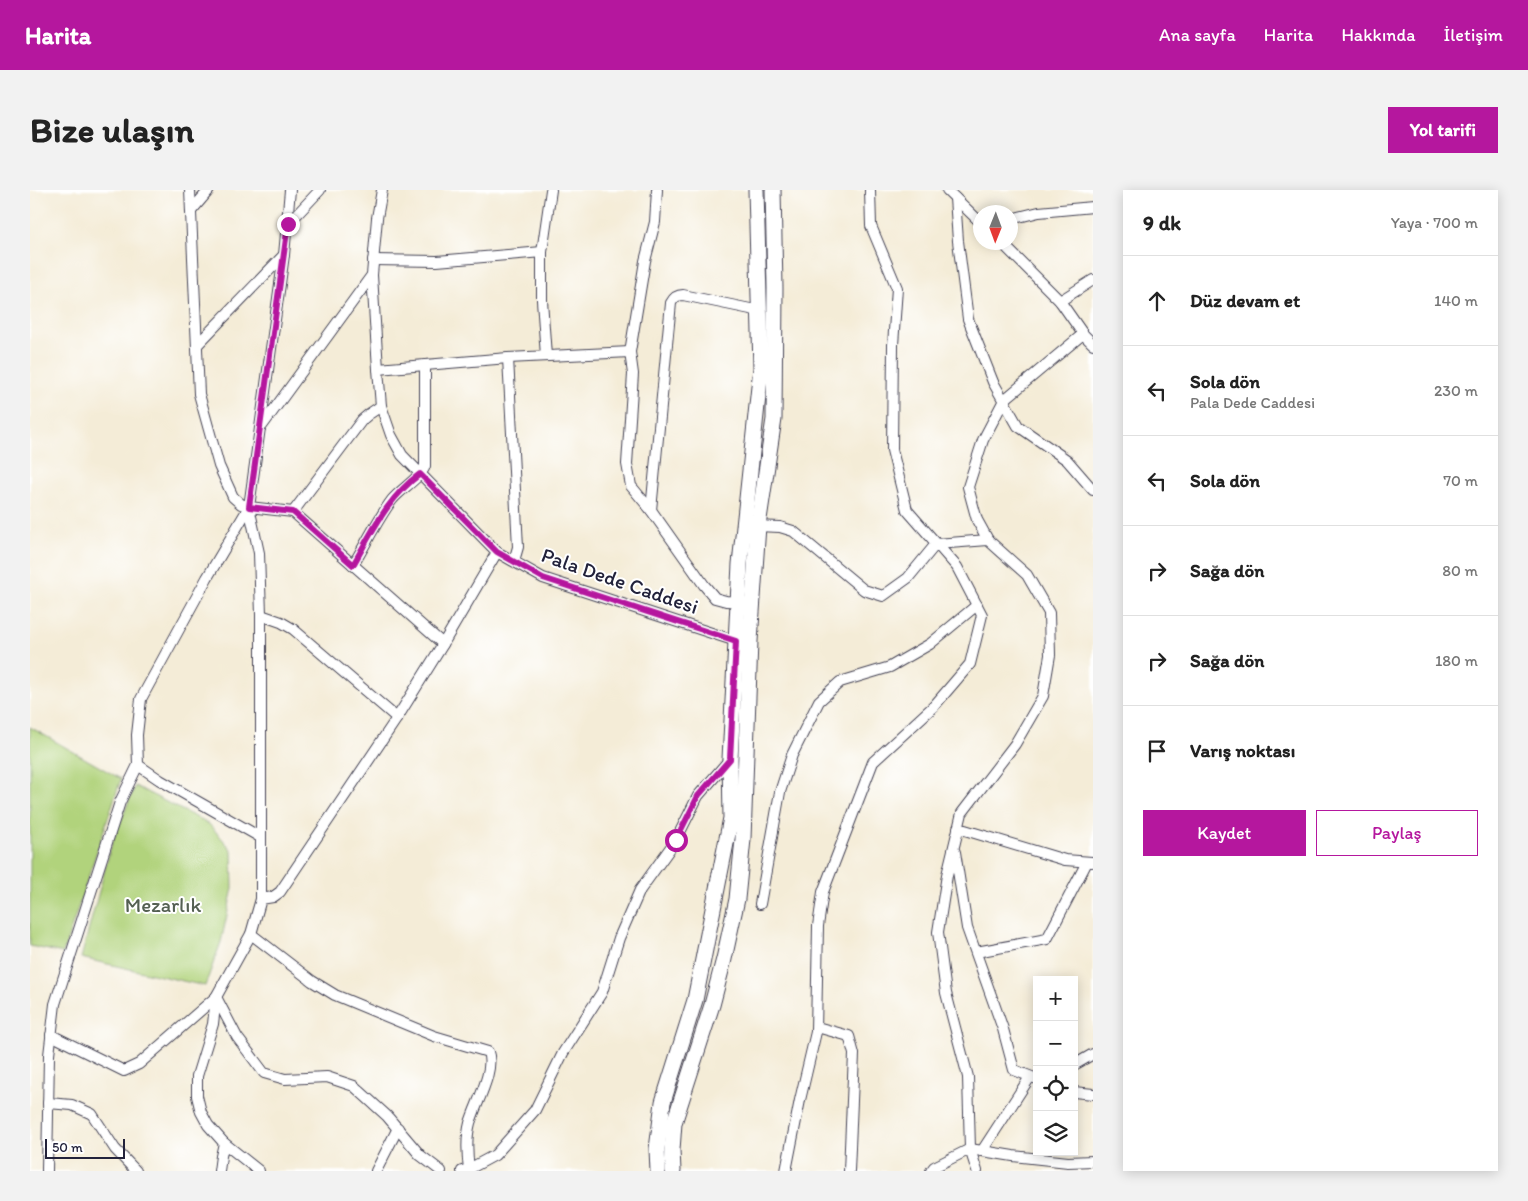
<!DOCTYPE html>
<html lang="tr">
<head>
<meta charset="utf-8">
<style>
  body { margin:0; font-family:Itim,sans-serif; background:#f2f2f2; color:#222 }
  .controls { position:absolute; right:15px; bottom:15px; display:grid; overflow:hidden; border-radius:0px; box-shadow:0 2px 12px #0003 }
  .controls button { width:45px; height:45px; display:grid; place-items:center; padding:0; border:0; border-bottom:1px solid #e0e0e0; background:#fff; color:#222; font:25px sans-serif }
  .compass { position:absolute; left:943px; top:15px; width:45px; height:45px; border-radius:50%; background:#fff; box-shadow:0 2px 12px #0003; rotate:181deg }
  .scale { position:absolute; left:15px; bottom:12px; width:80px; box-sizing:border-box; padding-left:5px; border:2px solid #22223b; border-top:0; font-size:14px; line-height:18px; white-space:nowrap; color:#22223b; -webkit-text-stroke:4px #fff; paint-order:stroke }
  .stop { position:absolute; width:15px; height:15px; margin:-11px; border:4px solid #b5179e; border-radius:50%; background:#fff }
  .stop.end { background:#b5179e; border-color:#fff; box-shadow:0 1px 5px #0008 }
  .list { margin:0; padding:0; list-style:none }
  h2 { display:flex; justify-content:space-between; align-items:center; height:65px; margin:0; padding:0 20px; font-size:21px }
  h2 small { font-size:16px; font-weight:400; color:#767676 }
  .list li { display:grid; grid-template-columns:32px 1fr auto; gap:15px; align-items:center; box-sizing:border-box; height:90px; padding:0 20px; border-top:1px solid #e0e0e0 }
  .list b { display:block; font-size:19px; white-space:nowrap }
  .list p { margin:0; font-size:16px; white-space:nowrap; color:#767676 }
  .list em { font-size:16px; font-style:normal; color:#767676 }
  .actions { display:flex; gap:10px; padding:15px 20px }
  .actions a { flex:1; padding:11px 0; border:1px solid #b5179e; border-radius:0px; text-align:center; font-size:18px; color:#b5179e }
  .actions .main { background:#b5179e; color:#fff }
  .icon { flex:none; width:28px; height:28px; fill:none; stroke:currentColor; stroke-width:2; stroke-linecap:round; stroke-linejoin:round }
  .map { position:relative; flex:none; width:1063px; height:981px; overflow:hidden; border-radius:0px }
  header { display:flex; align-items:center; gap:30px; box-sizing:border-box; height:70px; padding:0 25px; background:#b5179e; color:#fff }
  header strong { font-size:24px }
  nav { display:flex; gap:28px; margin-inline-start:auto; font-size:18px }
  .intro { display:flex; align-items:center; justify-content:space-between; box-sizing:border-box; height:120px; padding:0 30px }
  h1 { margin:0; font-size:35px }
  .button { padding:12px 22px; border-radius:0px; background:#b5179e; color:#fff; font-size:18px; font-weight:700 }
  main { display:flex; gap:30px; padding:0 30px }
  aside { flex:1; background:#fff; border-radius:0px; box-shadow:0 2px 12px #0003 }
  .map>svg:first-child { display:block }
  .green { fill:#b1d37c; stroke:#6a7a5c }
  .lines { fill:none; stroke-linecap:round; stroke-linejoin:round }
  .street-casing { stroke:#424052; stroke-width:12 }
  .secondary-casing { stroke:#424052; stroke-width:17 }
  .street { stroke:#fff; stroke-width:10 }
  .secondary { stroke:#fff; stroke-width:15 }
  .route { stroke:#b5179e; stroke-width:6 }
  .labels { text-anchor:middle; stroke-width:4; stroke-linejoin:round; paint-order:stroke }
  .street-label { font-size:21px; fill:#22223b; stroke:#fff }
  .park-label { font-size:21px; fill:#546052; stroke:#fff }
</style>
</head>
<body>
<header>
<strong>Harita</strong>
<nav><a>Ana sayfa</a><a>Harita</a><a>Hakkında</a><a>İletişim</a></nav>
</header>
<div class="intro"><h1>Bize ulaşın</h1><a class="button">Yol tarifi</a></div>
<main>
<div class="map">
<svg width="1063" height="981" viewBox="0 0 1063 981">
  <rect width="100%" height="100%" fill="#fff"/>
  <filter id="ink" filterUnits="userSpaceOnUse"><feTurbulence type="fractalNoise" baseFrequency=".02" numOctaves="2"/><feDisplacementMap in="SourceGraphic" scale="10" xChannelSelector="R" yChannelSelector="G"/><feConvolveMatrix kernelMatrix="1 2 1 2 8 2 1 2 1" color-interpolation-filters="sRGB"/></filter>
  <filter id="wash" filterUnits="userSpaceOnUse"><feTurbulence type="fractalNoise" baseFrequency=".0096" numOctaves="4" result="noise"/><feDisplacementMap in="SourceGraphic" scale="20" xChannelSelector="R" yChannelSelector="G"/><feGaussianBlur stdDeviation="1.12" result="paint"/><feColorMatrix in="noise" values="0 0 0 0 0 0 0 0 0 0 0 0 0 0 0 0 0 1.4 0 .05"/><feComposite in="paint" operator="in"/></filter>
  <g filter="url(#wash)">
    <rect width="100%" height="100%" fill="#f4ecd7"/>
    <g class="green">
      <polygon points="0,537 91,589 33,763 0,756"/>
      <polygon points="105,596 179,634 202,660 203,698 191,752 175,796 51,768 82,653"/>
    </g>
  </g>
  <g filter="url(#ink)">
    <g class="lines">
      <g class="street-casing">
        <g id="street">
          <polyline points="160,0 169,204 189,276 203,307 211,314 219,317 263,322 413,454"/>
          <polyline points="352,0 347,28 342,85 348,179 351,216 361,245 372,265 467,362 513,388 706,451 710,451"/>
          <polyline points="627,0 625,32 615,71 600,162 603,184 597,274 601,296 621,320 674,395 685,408 696,411 714,412"/>
          <polyline points="917,0 951,33"/>
          <polyline points="925,8 928,51 938,129 963,192 988,236 1037,270 1063,300"/>
          <polyline points="162,20 179,0"/>
          <polyline points="981,29 1009,22 1063,17"/>
          <polyline points="258,34 290,0"/>
          <polyline points="971,52 1030,111 1053,144 1063,154"/>
          <polyline points="343,70 407,71 512,62"/>
          <polyline points="1030,111 1063,90"/>
          <polyline points="167,155 254,65"/>
          <polyline points="516,166 512,110 512,62 521,0"/>
          <polyline points="478,168 488,357 484,371"/>
          <polyline points="348,179 478,168 600,162"/>
          <polyline points="232,236 342,85"/>
          <polyline points="219,317 229,363 231,425 231,709 221,744 186,807 183,834 167,886 167,906 171,922 178,935 194,953 229,981"/>
          <path d="M621 320 641 113C644 107 647 105 653 105L730 121"/>
          <polyline points="263,322 332,230 339,224 351,216"/>
          <polyline points="724,336 750,337 763,341 834,400 853,406 878,388 906,354 958,350 997,385 1019,423 1020,465 1013,506 985,554 932,623 917,685 908,742 916,803 938,887 940,959 947,981"/>
          <polyline points="958,350 947,330 938,297 953,250 974,210 1053,144"/>
          <path d="M323 375C336 354 347 330 362 310 371 299 391 287 395 276V175"/>
          <polyline points="231,425 251,432 263,439 367,528"/>
          <polyline points="108,575 130,590 230,647"/>
          <polyline points="928,638 1035,670 1062,672"/>
          <polyline points="925,662 937,738 973,839 984,880 1007,889"/>
          <polyline points="231,709 243,707 250,702 367,528 413,454 467,362"/>
          <polyline points="730,714 750,602 762,565 789,511 810,492 860,477 900,454 947,415"/>
          <path d="M221 744 282 791 305 805 404 846 458 862C465 881 446 913 440 933 436 948 437 964 439 979"/>
          <polyline points="946,762 1017,749 1057,672"/>
          <polyline points="787,837 819,846 824,864 819,981"/>
          <polyline points="21,845 94,881 109,874 186,807 207,847 234,883 255,889 297,887 324,896 357,926 390,965 411,981"/>
          <polyline points="1044,875 1063,864"/>
          <polyline points="1044,902 1063,904"/>
          <polyline points="18,913 42,915 62,924 85,959 106,981"/>
          <polyline points="952,961 1000,887"/>
          <polyline points="17,981 19,865 25,814 90,612 108,575 107,545 111,509 177,388 219,317 254,65 260,0"/>
          <polyline points="189,981 191,966 194,953"/>
          <polyline points="346,981 368,938"/>
          <polyline points="432,981 439,979 465,965 505,920 533,863 572,802 589,748 610,700 646,650 668,606 700,569"/>
          <polyline points="756,981 770,910 786,842 788,736 793,702 843,572 904,516 940,474 952,425 927,377 877,320 862,260 863,155 867,98 841,36 840,0"/>
          <polyline points="901,981 904,977 940,959 983,966 1038,972 1063,971"/>
        </g>
      </g>
      <g class="secondary-casing">
        <g id="secondary">
          <polyline points="628,981 627,959 633,912 665,810 701,628 700,569 710,374 731,178 726,0"/>
          <polyline points="643,981 642,960 644,933 682,815 694,769 707,709 713,649 720,451 728,336 744,229 745,98 743,0"/>
        </g>
      </g>
      <use href="#street" class="street"/>
      <use href="#secondary" class="secondary"/>
    </g>
  </g>
  <g class="lines" filter="url(#ink)">
    <path class="route" d="M258 34 219 317 263 322 323 375C342 342 358 307 390 284L467 362 513 388 706 451 700 569 668 606 646 650"/>
  </g>
  <g class="labels">
    <g class="street-label">
      <text transform="translate(590 391) rotate(19)" y="7">Pala Dede Caddesi</text>
    </g>
    <g class="park-label">
      <text x="133" y="722">Mezarlık</text>
    </g>
  </g>
</svg>
<div class="controls">
<button>+</button>
<button>−</button>
<button><svg class="icon" aria-label="locate" viewBox="0 0 24 24"><circle cx="12" cy="12" r="6"/><path d="M12 2v4M12 18v4M2 12h4M18 12h4"/></svg></button>
<button><svg class="icon" aria-label="layers" viewBox="0 0 24 24"><path d="M12 4l9 5-9 5-9-5zM3 14l9 5 9-5"/></svg></button>
</div>
<svg class="compass" viewBox="-18 -18 36 36"><path d="M0-13l5 13h-10z" fill="#e53935"/><path d="M0 13l5-13h-10z" fill="#767676"/></svg>
<div class="scale">50 m</div>
<div class="stop" style="left:646px;top:650px"></div>
<div class="stop end" style="left:258px;top:34px"></div>
</div>
<aside>
<h2>9 dk<small>Yaya · 700 m</small></h2>
<ul class="list">
<li><svg class="icon" aria-label="ahead" viewBox="0 0 24 24"><path d="M12 20V5M6 11l6-6 6 6"/></svg><div><b>Düz devam et</b></div><em>140 m</em></li>
<li><svg class="icon" aria-label="left" viewBox="0 0 24 24"><path d="M17 20v-9H6M10 6l-5 5 5 5"/></svg><div><b>Sola dön</b><p>Pala Dede Caddesi</p></div><em>230 m</em></li>
<li><svg class="icon" aria-label="left" viewBox="0 0 24 24"><path d="M17 20v-9H6M10 6l-5 5 5 5"/></svg><div><b>Sola dön</b></div><em>70 m</em></li>
<li><svg class="icon" aria-label="right" viewBox="0 0 24 24"><path d="M7 20v-9h11M14 6l5 5-5 5"/></svg><div><b>Sağa dön</b></div><em>80 m</em></li>
<li><svg class="icon" aria-label="right" viewBox="0 0 24 24"><path d="M7 20v-9h11M14 6l5 5-5 5"/></svg><div><b>Sağa dön</b></div><em>180 m</em></li>
<li><svg class="icon" aria-label="arrive" viewBox="0 0 24 24"><path d="M6 21V4h12l-3 4 3 4H6"/></svg><div><b>Varış noktası</b></div></li>
</ul>
<div class="actions"><a class="main">Kaydet</a><a>Paylaş</a></div>
</aside>
</main>
</body>
</html>
